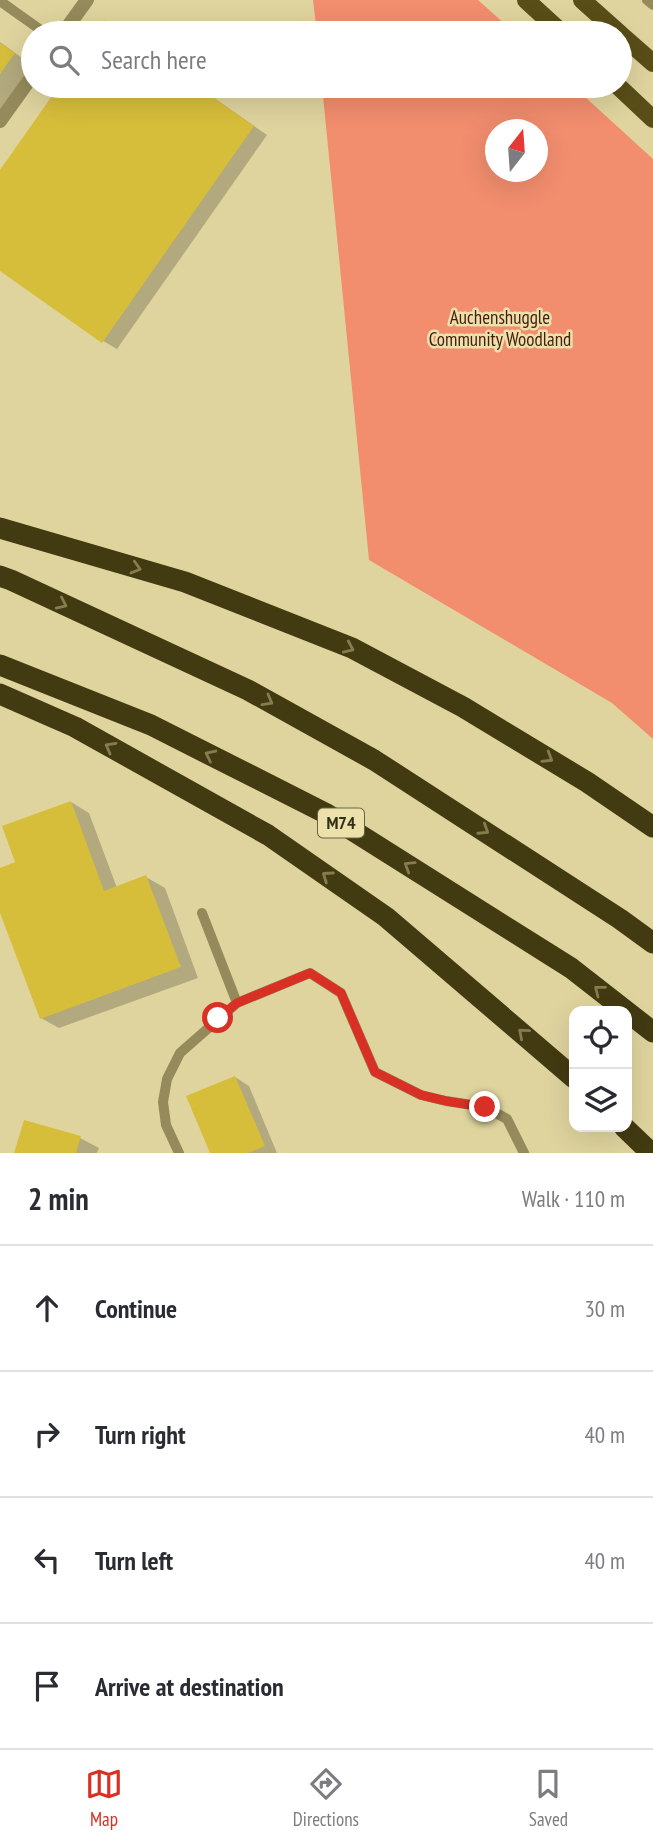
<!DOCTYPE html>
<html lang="en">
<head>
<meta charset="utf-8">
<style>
  body { margin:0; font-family:"PT Sans Narrow",sans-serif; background:#f2f2f3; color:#2b2b33 }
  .controls { position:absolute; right:21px; bottom:21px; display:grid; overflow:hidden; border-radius:14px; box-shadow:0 7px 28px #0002 }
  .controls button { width:63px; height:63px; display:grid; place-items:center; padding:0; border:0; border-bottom:2px solid #e1e1e2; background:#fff; color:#2b2b33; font:35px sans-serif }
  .compass { position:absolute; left:485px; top:119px; width:63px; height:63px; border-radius:50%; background:#fff; box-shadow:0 7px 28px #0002; rotate:17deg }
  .stop { position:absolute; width:21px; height:21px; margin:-16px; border:5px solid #d93025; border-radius:50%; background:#fff }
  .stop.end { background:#d93025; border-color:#fff; box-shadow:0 2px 7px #0008 }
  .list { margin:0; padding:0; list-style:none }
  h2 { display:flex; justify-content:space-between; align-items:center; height:91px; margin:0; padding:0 28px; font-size:30px }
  h2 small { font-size:23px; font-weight:400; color:#7c7c81 }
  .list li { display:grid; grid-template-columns:46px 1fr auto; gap:21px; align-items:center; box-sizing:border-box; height:126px; padding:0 28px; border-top:2px solid #e1e1e2 }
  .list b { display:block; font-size:26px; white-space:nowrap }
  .list em { font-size:23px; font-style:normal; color:#7c7c81 }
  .icon { flex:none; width:38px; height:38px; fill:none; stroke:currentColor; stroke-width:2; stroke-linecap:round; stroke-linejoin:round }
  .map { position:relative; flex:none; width:653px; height:1153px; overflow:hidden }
  .search { position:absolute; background:#fff; box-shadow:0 7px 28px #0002; left:21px; right:21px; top:21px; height:77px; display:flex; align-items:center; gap:18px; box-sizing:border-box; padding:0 24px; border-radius:38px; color:#7c7c81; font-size:26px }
  .sheet { height:595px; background:#fff }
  nav { display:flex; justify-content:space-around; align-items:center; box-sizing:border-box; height:98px; border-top:2px solid #e1e1e2; background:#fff; font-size:19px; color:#7c7c81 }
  nav a { display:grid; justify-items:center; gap:4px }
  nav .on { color:#d93025 }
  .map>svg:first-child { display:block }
  .green { fill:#f28d6e; fill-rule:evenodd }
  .shadow { fill:#0003 }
  .building { fill:#d7be3a }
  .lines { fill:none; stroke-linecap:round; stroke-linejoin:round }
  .lane { stroke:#948a5b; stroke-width:10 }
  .street { stroke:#948a5b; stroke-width:14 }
  .primary { stroke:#594e17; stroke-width:18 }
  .highway { stroke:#423a11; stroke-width:21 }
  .oneway { stroke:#867d4f }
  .route { stroke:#d93025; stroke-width:9 }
  .labels { text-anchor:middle; stroke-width:5; stroke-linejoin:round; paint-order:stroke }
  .shield { fill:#ece1ab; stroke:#696344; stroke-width:2 }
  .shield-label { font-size:18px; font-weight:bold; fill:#312d18 }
  .park-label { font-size:19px; fill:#481c0f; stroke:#ece1ab }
</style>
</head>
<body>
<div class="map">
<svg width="653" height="1153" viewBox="0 0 653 1153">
  <rect width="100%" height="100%" fill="#dfd49e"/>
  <g class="green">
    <polygon points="313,0 478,0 515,33 317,33"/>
    <path d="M322 86H573L653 159V739L612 703 369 560ZM496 130H538V172H496Z"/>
  </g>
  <g class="shadow">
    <polygon points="0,42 32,65 0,110"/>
    <polygon points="61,86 197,86 267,135 117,349 103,341 0,269 0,173"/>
    <polygon points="71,802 89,813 117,888 146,877 165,888 198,978 59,1028 41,1018 0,908 0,869 17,863"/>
    <polygon points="235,1077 249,1086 277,1153 212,1153"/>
    <polygon points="80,1138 99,1148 97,1153 16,1153"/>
  </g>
  <g class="building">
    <polygon points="104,20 123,33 95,33"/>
    <polygon points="0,43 15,53 0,74"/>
    <polygon points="59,86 197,86 254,126 102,343 0,271 0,170"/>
    <polygon points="71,801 104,891 146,875 181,967 40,1019 0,913 0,868 15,862 2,826"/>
    <polygon points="235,1076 265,1146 248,1153 210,1153 186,1096"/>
    <polygon points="24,1120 81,1136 76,1153 14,1153"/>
  </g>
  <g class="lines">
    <g class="lane">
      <polyline points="647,0 653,5"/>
      <polyline points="0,1 45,33"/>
      <polyline points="202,913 237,1003 310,973 341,993 375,1072 421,1095 446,1101 485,1107 507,1119 524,1153"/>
      <polyline points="179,1153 166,1125 163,1102 167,1079 180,1053 237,1003"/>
    </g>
    <g class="street">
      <polyline points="63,33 87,0"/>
      <polyline points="0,121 33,75"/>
    </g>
    <g class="primary">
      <polyline points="526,0 562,33"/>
      <polyline points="582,0 619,33"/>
      <polyline points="620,34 653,63"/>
      <polyline points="618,86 653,119"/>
    </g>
    <g class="highway">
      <polyline points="0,528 185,582 352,648 463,707 587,782 653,827"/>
      <polyline points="0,576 11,580 248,690 374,760 620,919 653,943"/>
      <polyline points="0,665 151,725 325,813 571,968 653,1032"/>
      <polyline points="0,694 75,727 268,835 386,917 574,1078"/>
      <polyline points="624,1127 651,1153"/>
    </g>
  </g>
  <defs><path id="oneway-chevron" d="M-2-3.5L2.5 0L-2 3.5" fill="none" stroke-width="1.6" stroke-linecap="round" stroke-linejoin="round" transform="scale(1.75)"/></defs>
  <g class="oneway">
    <use href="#oneway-chevron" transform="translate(136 568) rotate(16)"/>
    <use href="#oneway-chevron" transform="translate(62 604) rotate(25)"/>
    <use href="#oneway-chevron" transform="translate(349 648) rotate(24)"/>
    <use href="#oneway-chevron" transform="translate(268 701) rotate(29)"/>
    <use href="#oneway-chevron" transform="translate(110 747) rotate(-151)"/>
    <use href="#oneway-chevron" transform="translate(210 755) rotate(-154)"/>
    <use href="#oneway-chevron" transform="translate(548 758) rotate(31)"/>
    <use href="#oneway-chevron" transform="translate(484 830) rotate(33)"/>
    <use href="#oneway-chevron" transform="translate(409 866) rotate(-148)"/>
    <use href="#oneway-chevron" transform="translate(327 876) rotate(-145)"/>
    <use href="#oneway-chevron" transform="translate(599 990) rotate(-142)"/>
    <use href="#oneway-chevron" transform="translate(523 1033) rotate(-139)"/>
  </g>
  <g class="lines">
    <polyline class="route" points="218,1018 237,1003 310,973 341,993 375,1072 421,1095 446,1101 485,1107"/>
  </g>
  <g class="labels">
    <rect class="shield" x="318" y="808.5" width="46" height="29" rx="5"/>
    <g class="shield-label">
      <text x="341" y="829">M74</text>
    </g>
    <g class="park-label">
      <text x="500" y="324">Auchenshuggle<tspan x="500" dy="22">Community Woodland</tspan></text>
    </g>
  </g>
</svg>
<div class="controls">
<button><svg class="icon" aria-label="locate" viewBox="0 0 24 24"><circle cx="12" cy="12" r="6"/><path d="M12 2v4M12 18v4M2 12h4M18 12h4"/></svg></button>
<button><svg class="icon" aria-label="layers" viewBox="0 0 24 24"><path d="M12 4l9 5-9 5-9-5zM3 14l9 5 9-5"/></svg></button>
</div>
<svg class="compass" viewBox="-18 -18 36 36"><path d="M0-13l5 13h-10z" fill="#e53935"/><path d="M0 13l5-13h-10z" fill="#7c7c81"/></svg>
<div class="stop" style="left:218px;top:1018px"></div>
<div class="stop end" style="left:485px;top:1107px"></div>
<div class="search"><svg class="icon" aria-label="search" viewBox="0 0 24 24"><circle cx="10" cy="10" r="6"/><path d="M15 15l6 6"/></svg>Search here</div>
</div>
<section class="sheet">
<h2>2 min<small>Walk · 110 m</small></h2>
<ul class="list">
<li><svg class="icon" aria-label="ahead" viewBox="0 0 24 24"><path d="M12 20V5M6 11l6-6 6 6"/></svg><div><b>Continue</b></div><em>30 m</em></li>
<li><svg class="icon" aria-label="right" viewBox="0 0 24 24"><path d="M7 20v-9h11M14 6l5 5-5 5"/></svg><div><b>Turn right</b></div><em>40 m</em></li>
<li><svg class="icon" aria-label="left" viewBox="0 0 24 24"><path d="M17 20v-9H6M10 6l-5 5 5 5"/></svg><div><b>Turn left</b></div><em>40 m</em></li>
<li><svg class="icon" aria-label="arrive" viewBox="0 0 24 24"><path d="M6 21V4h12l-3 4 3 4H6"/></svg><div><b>Arrive at destination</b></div></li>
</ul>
</section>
<nav>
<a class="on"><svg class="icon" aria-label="map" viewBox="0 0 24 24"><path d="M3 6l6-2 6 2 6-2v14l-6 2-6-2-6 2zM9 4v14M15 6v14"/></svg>Map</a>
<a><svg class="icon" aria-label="directions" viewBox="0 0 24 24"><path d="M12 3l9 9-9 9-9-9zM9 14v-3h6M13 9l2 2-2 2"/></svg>Directions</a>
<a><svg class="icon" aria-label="saved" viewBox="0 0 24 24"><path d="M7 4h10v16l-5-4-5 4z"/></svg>Saved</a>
</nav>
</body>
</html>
